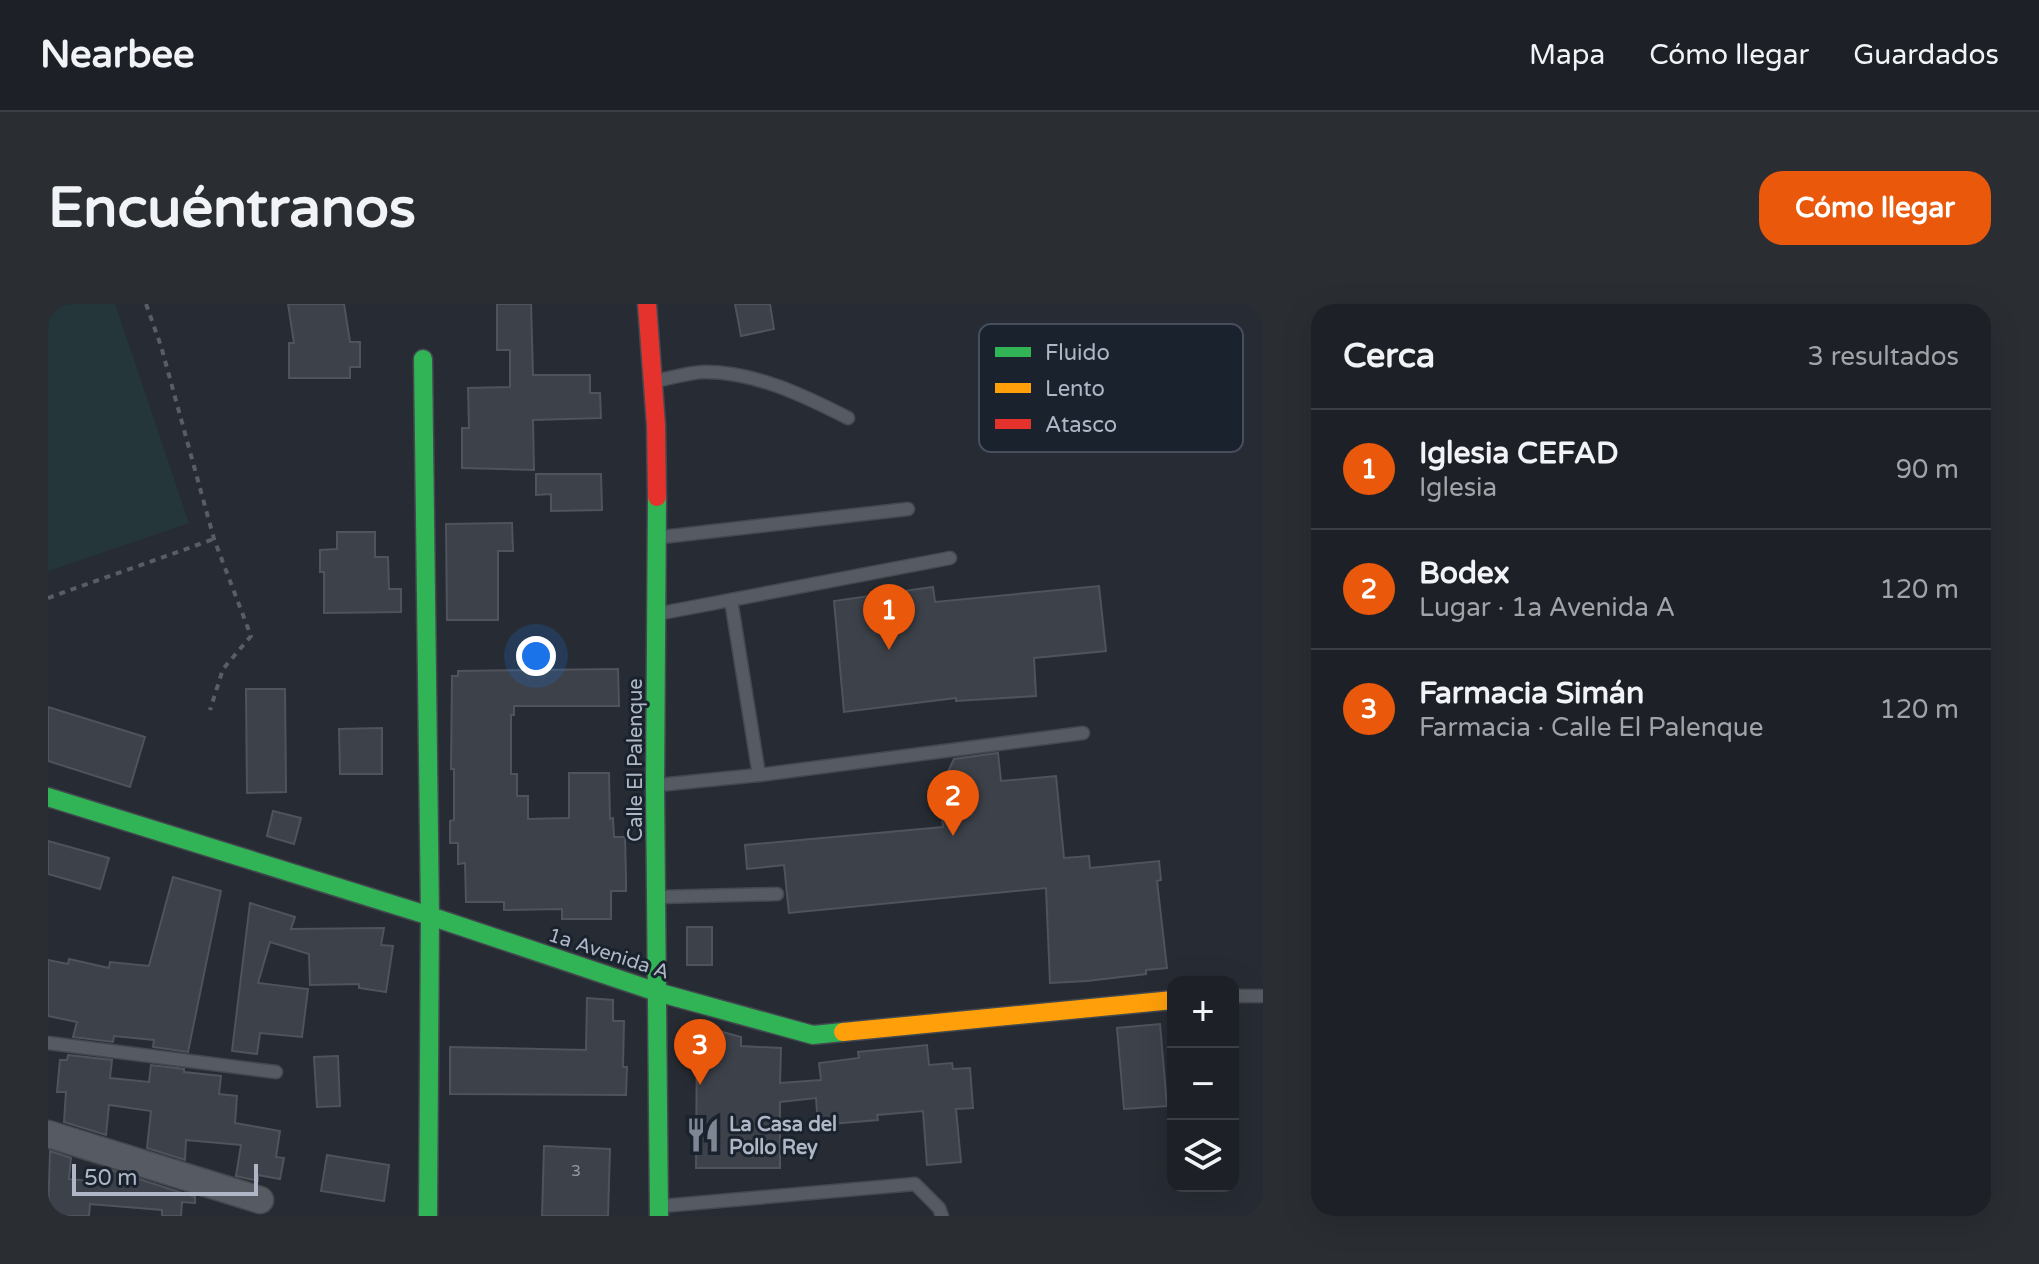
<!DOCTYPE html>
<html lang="es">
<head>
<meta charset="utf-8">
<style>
  body { margin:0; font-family:"Varela Round",sans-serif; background:#2a2e33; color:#f1f3f6 }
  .controls { position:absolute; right:24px; bottom:24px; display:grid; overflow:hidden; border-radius:16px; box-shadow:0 8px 32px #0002 }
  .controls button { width:72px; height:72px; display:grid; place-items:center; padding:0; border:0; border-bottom:2px solid #3b3e44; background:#1d2127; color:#f1f3f6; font:40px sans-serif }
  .scale { position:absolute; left:24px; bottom:20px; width:186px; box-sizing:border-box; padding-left:8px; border:4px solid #afb7c6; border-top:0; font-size:22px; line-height:28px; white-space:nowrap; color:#afb7c6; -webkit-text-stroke:6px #1a222e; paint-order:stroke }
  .you { position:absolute; left:488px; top:352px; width:28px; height:28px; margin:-20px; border:6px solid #fff; border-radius:50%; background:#1a73e8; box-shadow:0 0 0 12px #1a73e833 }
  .badge { display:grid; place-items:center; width:52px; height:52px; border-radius:50%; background:#ea580c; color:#fff; font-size:26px; font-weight:700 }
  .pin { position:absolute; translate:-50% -66px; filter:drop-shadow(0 2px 4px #0008) }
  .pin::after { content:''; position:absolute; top:42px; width:28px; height:24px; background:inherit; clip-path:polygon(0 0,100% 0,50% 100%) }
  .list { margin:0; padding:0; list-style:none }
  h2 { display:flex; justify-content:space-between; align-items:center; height:104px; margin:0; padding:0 32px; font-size:34px }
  h2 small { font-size:26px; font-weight:400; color:#a0a3a7 }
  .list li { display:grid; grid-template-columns:52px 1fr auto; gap:24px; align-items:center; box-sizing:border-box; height:120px; padding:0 32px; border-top:2px solid #3b3e44 }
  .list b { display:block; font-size:30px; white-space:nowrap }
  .list p { margin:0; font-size:26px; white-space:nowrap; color:#a0a3a7 }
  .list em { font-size:26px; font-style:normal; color:#a0a3a7 }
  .icon { flex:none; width:44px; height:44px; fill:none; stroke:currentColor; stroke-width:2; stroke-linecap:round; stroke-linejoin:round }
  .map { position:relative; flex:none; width:1215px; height:912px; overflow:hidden; border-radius:24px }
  header { display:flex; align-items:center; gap:48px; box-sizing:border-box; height:112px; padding:0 40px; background:#1d2127; border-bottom:2px solid #3b3e44 }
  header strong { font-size:38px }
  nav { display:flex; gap:44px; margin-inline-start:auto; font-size:28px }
  .intro { display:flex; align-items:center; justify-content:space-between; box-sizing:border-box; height:192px; padding:0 48px }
  h1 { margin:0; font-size:56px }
  .button { padding:20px 36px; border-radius:24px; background:#ea580c; color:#fff; font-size:28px; font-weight:700 }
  main { display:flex; gap:48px; padding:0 48px }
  aside { flex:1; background:#1d2127; border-radius:24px; box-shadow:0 8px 32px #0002 }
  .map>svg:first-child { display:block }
  .green { fill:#24363a }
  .building { fill:#3d4149; stroke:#4e535c; stroke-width:2 }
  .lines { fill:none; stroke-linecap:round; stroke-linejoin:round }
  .lane-casing { stroke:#44484f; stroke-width:15 }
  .street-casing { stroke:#44484f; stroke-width:29 }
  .fast-casing { stroke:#44484f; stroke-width:21 }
  .slow-casing { stroke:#44484f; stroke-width:21 }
  .jam-casing { stroke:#44484f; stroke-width:21 }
  .path { stroke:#595e66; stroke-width:4; stroke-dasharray:6 6; stroke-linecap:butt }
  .lane { stroke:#565a62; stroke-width:12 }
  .street { stroke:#565a62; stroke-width:26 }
  .fast { stroke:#30b455; stroke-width:18 }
  .slow { stroke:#ff9f0a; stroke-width:18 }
  .jam { stroke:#e5322d; stroke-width:18 }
  .labels { text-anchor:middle; stroke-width:6; stroke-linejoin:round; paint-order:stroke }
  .number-label { font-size:16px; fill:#929aa7 }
  .street-label { font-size:20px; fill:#afb7c6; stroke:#1a222e }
  .poi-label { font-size:20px; font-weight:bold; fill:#afb7c6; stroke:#1a222e; text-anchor:start }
  .key { fill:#1a222e; stroke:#474f5c; stroke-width:2 }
  .key-label { font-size:22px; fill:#afb7c6 }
</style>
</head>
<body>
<header>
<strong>Nearbee</strong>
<nav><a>Mapa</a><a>Cómo llegar</a><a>Guardados</a></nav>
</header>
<div class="intro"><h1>Encuéntranos</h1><a class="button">Cómo llegar</a></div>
<main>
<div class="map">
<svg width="1215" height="912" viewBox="0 0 1215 912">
  <rect width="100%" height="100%" fill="#272c34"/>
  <polygon class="green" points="18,0 67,0 141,219 0,267 0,6"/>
  <g class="building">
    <polygon points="240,0 296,0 302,38 312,38 312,63 302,63 302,74 241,74 241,39 246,39"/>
    <polygon points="449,0 483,0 485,71 542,71 542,89 552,89 553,114 485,116 486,166 414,164 414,124 421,124 420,84 462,83 462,46 449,46"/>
    <polygon points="687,0 722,0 726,25 693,32"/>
    <polygon points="488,170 553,170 554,206 503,207 503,190 488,191"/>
    <polygon points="464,219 465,247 450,247 450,316 399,316 398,220"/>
    <polygon points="289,228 327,228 327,253 340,253 341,285 353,285 353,308 276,309 276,268 272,268 272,246 289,245"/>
    <polygon points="1051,282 1058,347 986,354 988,392 908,397 908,394 796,408 786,297 885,283 887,298"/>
    <polygon points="570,365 571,402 466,402 466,411 463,411 463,470 469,470 469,492 480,492 480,515 521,514 521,469 561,469 562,515 565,514 566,533 577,533 578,576 578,587 563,587 563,615 514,615 514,605 456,606 456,598 418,598 417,559 410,560 410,539 402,539 402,517 406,516 406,465 403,465 404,372 410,372 410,367"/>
    <polygon points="198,385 237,385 238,488 199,489"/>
    <polygon points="0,403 97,433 82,483 0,457"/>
    <polygon points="334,424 334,470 292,470 291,425"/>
    <polygon points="950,449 953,477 1008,472 1016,554 1041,552 1042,564 1111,557 1113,576 1109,577 1119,664 1098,666 1098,670 1039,677 1002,679 998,584 741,609 736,561 699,565 697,541 895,523 892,485 906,455"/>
    <polygon points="225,507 253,514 246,540 219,532"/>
    <polygon points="0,537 61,554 52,585 0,570"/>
    <polygon points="125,573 173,587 140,748 105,743 106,736 66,732 65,738 25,733 29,718 0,712 0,656 20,660 21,655 61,664 62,658 101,662"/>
    <polygon points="202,599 247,613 243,625 336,624 333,641 345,642 338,688 311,684 311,680 262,681 261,650 222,638 210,679 260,685 254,733 212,729 209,750 184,747"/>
    <rect x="639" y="623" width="25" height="38"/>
    <polygon points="539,694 565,696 565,717 576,717 575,763 579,763 578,791 402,790 402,743 538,746"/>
    <polygon points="1112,720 1119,802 1076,805 1069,724"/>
    <polygon points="649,726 671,727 693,733 693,742 733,744 732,779 773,776 771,759 811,754 810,748 879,741 881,761 904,759 905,765 922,764 925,804 908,805 913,858 879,861 875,807 829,811 830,816 770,821 768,794 732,798 732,864 648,864"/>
    <polygon points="20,751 64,756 62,774 101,778 103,761 136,765 136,768 173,772 171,790 189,792 187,819 232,827 228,853 236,854 232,875 210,871 210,877 188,872 193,841 138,836 137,856 99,844 103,807 61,801 58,831 16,818 18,788 9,788 12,756 19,756"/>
    <polygon points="290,752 292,802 269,803 266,753"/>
    <polygon points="496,842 562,845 560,912 494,912"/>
    <polygon points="2,847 23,854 21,875 62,879 63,866 147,893 147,899 134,898 133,912 114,912 114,906 42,900 41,912 0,912"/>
    <polygon points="279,851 341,861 336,897 273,887"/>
  </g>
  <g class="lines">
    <g class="lane-casing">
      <g id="lane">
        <path d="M608 77C623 74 641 68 657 68 708 68 757 92 800 114"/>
        <polyline points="614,233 860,205"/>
        <polyline points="683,296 711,471"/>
        <polyline points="614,309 902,254"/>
        <polyline points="610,481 711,471 1035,429"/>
        <polyline points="612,593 729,590"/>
        <polyline points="1185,692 1215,692"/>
        <polyline points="0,739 228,768"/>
        <polyline points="614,902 867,880 891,904 894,912"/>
      </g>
    </g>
    <g class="street-casing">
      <polyline id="street" points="0,830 212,896"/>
    </g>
    <g class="fast-casing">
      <g id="fast">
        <polyline points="375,55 382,612 380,912"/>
        <polyline points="609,193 607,483 611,912"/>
        <polyline points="0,493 382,612 609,688 765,731 795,728"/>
      </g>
    </g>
    <g class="slow-casing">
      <polyline id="slow" points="795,728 1125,696"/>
    </g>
    <g class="jam-casing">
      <polyline id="jam" points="599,0 608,121 609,193"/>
    </g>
    <g class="path">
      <polyline points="98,0 113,42 166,235 203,332 175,365 162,406"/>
      <polyline points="0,294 166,235"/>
    </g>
    <use href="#lane" class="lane"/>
    <use href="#street" class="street"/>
    <use href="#fast" class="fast"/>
    <use href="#slow" class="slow"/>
    <use href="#jam" class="jam"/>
  </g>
  <defs>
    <g id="restaurant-bare" transform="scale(2.76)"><path d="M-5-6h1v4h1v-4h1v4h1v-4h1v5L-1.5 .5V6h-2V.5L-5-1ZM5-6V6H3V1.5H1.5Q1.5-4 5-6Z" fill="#7f8693" stroke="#1a222e" stroke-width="2.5" paint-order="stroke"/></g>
  </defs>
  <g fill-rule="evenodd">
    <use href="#restaurant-bare" x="655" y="831"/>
  </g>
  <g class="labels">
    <g class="number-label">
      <text x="528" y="872">3</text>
    </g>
    <g class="street-label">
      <text transform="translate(587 456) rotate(-90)" y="7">Calle El Palenque</text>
      <text transform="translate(561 649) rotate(18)" y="7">1a Avenida A</text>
    </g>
    <g class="poi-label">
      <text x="681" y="827">La Casa del<tspan x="681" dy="23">Pollo Rey</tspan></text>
    </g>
  </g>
  <rect x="931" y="20" width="264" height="128" rx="12" class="key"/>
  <rect x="947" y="43" width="36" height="10" fill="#30b455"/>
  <rect x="947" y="79" width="36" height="10" fill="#ff9f0a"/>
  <rect x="947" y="115" width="36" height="10" fill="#e5322d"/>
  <g class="key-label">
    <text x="997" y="56">Fluido</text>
    <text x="997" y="92">Lento</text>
    <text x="997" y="128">Atasco</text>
  </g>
</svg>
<div class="controls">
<button>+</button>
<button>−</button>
<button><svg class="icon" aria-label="layers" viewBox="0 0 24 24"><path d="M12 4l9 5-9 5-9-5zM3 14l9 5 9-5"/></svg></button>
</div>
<div class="scale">50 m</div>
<div class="you"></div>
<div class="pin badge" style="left:841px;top:346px">1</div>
<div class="pin badge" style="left:905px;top:532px">2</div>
<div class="pin badge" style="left:652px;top:781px">3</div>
</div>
<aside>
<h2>Cerca<small>3 resultados</small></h2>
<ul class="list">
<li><span class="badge">1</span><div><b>Iglesia CEFAD</b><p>Iglesia</p></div><em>90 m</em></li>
<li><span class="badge">2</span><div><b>Bodex</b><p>Lugar · 1a Avenida A</p></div><em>120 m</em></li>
<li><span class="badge">3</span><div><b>Farmacia Simán</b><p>Farmacia · Calle El Palenque</p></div><em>120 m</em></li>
</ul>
</aside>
</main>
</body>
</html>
